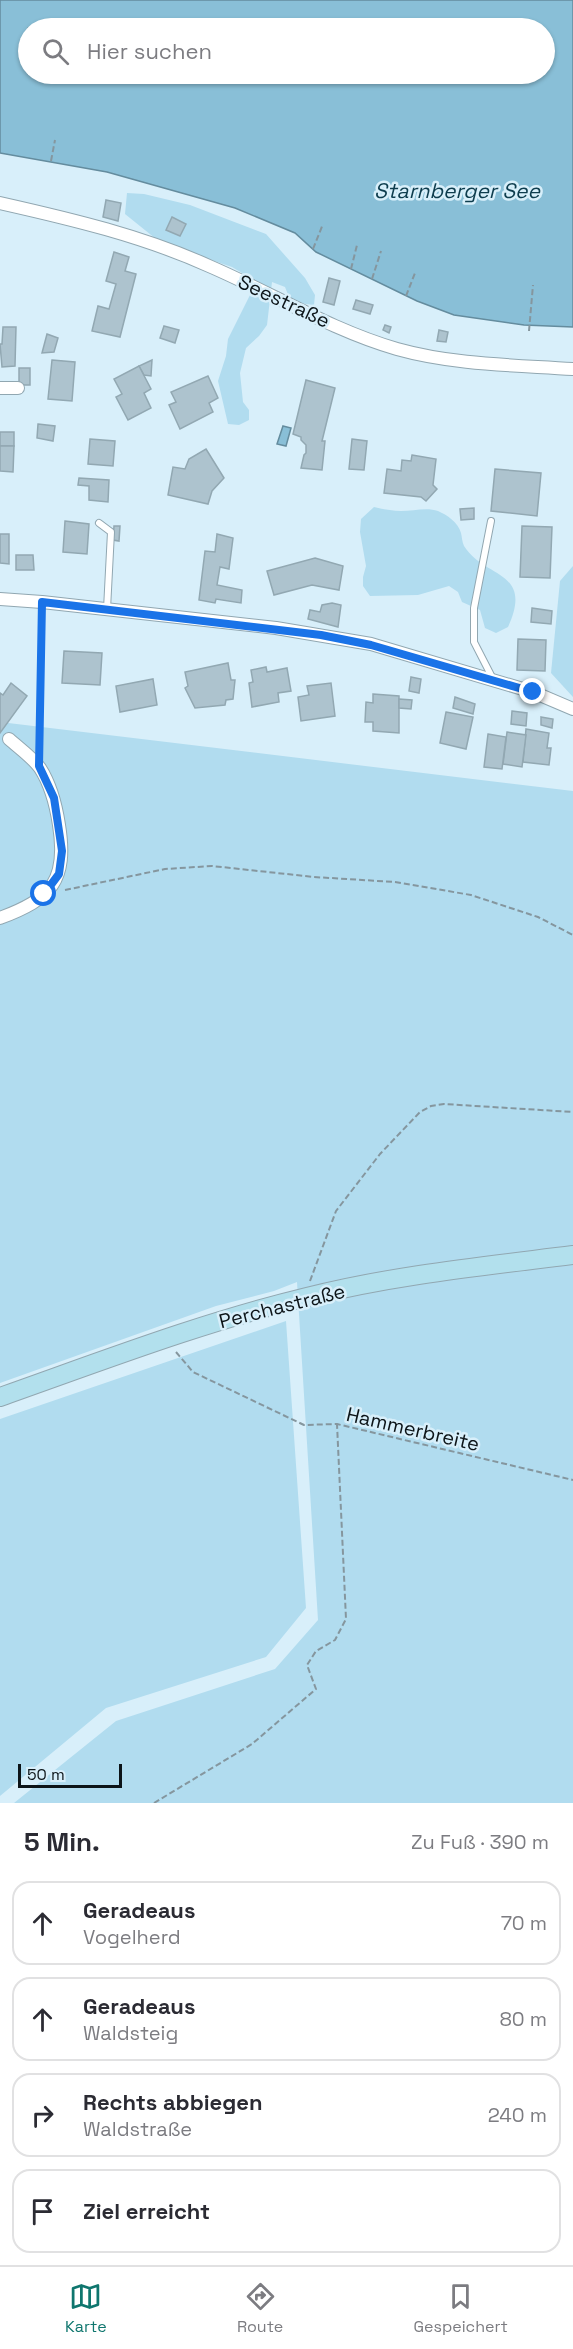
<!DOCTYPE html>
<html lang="de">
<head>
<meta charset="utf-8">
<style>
  body { margin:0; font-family:"Space Grotesk",sans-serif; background:#f7f7f7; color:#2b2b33 }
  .scale { position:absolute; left:18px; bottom:15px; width:104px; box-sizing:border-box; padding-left:6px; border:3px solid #0c1418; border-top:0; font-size:16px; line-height:21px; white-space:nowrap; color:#0c1418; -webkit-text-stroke:4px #d8effa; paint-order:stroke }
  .stop { position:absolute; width:18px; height:18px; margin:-14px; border:4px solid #1a73e8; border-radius:50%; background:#fff }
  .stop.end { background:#1a73e8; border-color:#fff; box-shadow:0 2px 6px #0008 }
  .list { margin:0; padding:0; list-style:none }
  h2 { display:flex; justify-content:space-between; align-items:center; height:78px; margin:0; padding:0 24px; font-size:26px }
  h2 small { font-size:20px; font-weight:400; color:#7c7c81 }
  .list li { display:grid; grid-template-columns:39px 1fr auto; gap:18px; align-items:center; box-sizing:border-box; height:84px; margin:0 12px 12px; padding:0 12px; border:2px solid #e1e1e2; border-radius:18px }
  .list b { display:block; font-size:22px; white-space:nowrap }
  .list p { margin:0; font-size:20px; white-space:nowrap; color:#7c7c81 }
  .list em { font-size:20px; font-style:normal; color:#7c7c81 }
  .icon { flex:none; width:33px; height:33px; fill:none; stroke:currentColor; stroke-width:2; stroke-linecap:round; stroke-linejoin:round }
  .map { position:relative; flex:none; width:573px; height:1803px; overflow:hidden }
  .search { position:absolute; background:#fff; box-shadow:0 2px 4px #0004; left:18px; right:18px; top:18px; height:66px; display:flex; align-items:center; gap:15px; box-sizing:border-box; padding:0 21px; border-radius:33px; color:#7c7c81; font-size:22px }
  .sheet { height:462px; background:#fff }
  nav { display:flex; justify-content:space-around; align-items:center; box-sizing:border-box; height:84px; border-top:2px solid #e1e1e2; background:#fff; font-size:16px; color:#7c7c81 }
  nav a { display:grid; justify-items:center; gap:3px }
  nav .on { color:#0f766e }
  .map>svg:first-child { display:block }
  .green { fill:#b1dcef }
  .water { fill:#89bfd7; stroke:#648c9e; stroke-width:1.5; fill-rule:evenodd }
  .building { fill:#adc3ce; stroke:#92a8b2; stroke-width:1.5 }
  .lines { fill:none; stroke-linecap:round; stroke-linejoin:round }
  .lane-casing { stroke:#91a7b1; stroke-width:8 }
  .street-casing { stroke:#91a7b1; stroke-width:14 }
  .secondary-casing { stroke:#91a7b1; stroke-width:20 }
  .path { stroke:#85969e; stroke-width:2; stroke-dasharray:6 3; stroke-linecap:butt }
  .lane { stroke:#fff; stroke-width:6 }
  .street { stroke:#fff; stroke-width:12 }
  .secondary { stroke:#b2e0ed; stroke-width:18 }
  .route { stroke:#1a73e8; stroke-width:8 }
  .labels { text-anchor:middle; stroke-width:5; stroke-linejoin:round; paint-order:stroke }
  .street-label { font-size:20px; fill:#0c1418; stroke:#d8effa }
  .water-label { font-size:21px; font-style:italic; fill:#0e3d4e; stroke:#d8effa }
</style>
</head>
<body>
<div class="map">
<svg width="573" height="1803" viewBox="0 0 573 1803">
  <rect width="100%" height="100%" fill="#d8effa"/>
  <g class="green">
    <polygon points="127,193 144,194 190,205 266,234 305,278 315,295 314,305 291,302 285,287 272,282 267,325 259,336 246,348 240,373 243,402 249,410 249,420 239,425 228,424 218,381 226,356 228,339 250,295 247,276 232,267 161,243 125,214"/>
    <path d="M374 507C383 509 392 511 401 511 413 511 427 507 438 511 447 515 458 522 461 533 462 537 462 542 464 546 485 579 534 570 508 627L496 633 485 628 480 610 462 602 458 592 449 586 418 595 370 596 363 586V577L366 566 360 532 361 519Z"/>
    <polygon points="573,566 573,697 551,673 560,581"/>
    <polygon points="0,722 573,791 573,1803 14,1803 116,1721 275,1669 318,1620 297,1282 274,1291 216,1306 0,1383"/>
    <polygon points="286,1321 306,1608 266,1657 106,1708 0,1796 0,1419"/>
  </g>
  <g class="water">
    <path d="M0 0H573V327L524 325 454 315 417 301 316 252 295 233 235 208 107 172 0 153ZM544 28V74H28V28Z"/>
    <polygon points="283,426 291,428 286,446 277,444"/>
  </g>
  <g class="building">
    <polygon points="106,200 121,203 118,221 103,217"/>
    <polygon points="172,217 186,224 180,236 166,230"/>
    <polygon points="114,252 129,257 125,271 136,274 120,337 92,331 98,306 109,309 116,284 106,281"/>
    <polygon points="329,278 340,281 334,305 323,302"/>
    <polygon points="356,300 373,305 370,314 353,309"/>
    <polygon points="385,325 391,327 389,333 383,330"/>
    <polygon points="164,326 179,330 175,343 160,338"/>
    <polygon points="3,327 16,327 15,366 2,367 0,344 2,344"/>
    <polygon points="439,330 448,332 446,342 437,341"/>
    <polygon points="47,334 58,338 54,352 42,353"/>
    <polygon points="52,360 75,362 72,401 48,399"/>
    <polygon points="152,360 151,376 144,375 139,366"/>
    <polygon points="139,366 151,389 144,393 151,408 128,420 116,397 122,394 114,379"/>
    <rect x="19" y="368" width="11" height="17"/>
    <polygon points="208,376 218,398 209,403 213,412 180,429 169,405 176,402 171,392"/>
    <polygon points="306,380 335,388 322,441 325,441 322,470 301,468 304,455 306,453 306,445 301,440 301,437 293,434"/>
    <polygon points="38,424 55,426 53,441 37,438"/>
    <rect x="0" y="432" width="14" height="14"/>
    <polygon points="90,439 115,441 113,466 88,464"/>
    <polygon points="352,439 367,441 364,470 349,469"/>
    <polygon points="0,446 14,446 13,472 0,471"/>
    <polygon points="206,449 224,478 212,491 208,504 168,495 173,467 185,469 189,459"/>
    <polygon points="412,455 436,459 433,485 437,489 426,501 421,497 384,493 387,469 401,471 402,460 411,461"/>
    <polygon points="495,469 541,473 537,516 491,511"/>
    <polygon points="79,478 109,480 108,502 89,500 89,486 78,485"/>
    <polygon points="474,508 474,519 461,520 460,509"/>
    <polygon points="65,521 89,524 87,554 63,552"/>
    <polygon points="114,526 120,526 119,541 113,540"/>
    <polygon points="522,526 552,527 550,578 520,577"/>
    <polygon points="0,534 9,534 9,564 0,563"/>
    <polygon points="217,534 233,538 229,569 220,567 217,585 242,590 241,603 216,599 215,603 199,600 205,551 215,552"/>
    <polygon points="16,555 33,555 34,570 16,570"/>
    <polygon points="315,558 343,566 339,590 312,585 274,595 267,571"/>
    <polygon points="332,603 341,605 338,627 308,619 310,610 320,612 322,605"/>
    <polygon points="532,608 552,611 551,624 531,622"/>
    <polygon points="518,639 546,640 545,671 517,670"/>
    <polygon points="64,651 102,653 100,685 62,683"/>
    <polygon points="228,663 231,680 235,680 233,699 226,700 225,705 195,708 185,688 188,686 185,672"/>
    <polygon points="266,667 267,672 287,668 291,691 278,693 279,702 252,707 249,683 253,682 251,670"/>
    <polygon points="411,677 421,679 419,693 409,691"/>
    <polygon points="153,679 157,705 120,712 116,686"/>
    <polygon points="11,683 27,696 0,733 0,693 3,695"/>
    <polygon points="331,683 335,716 301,721 298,697 309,695 307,686"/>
    <polygon points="373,694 399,696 399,733 373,731 373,722 365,722 366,702 373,703"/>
    <polygon points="455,697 475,704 473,714 453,708"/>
    <polygon points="399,699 412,700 411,709 399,708"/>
    <polygon points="512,711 527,713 526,726 511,724"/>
    <polygon points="446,712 473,717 466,749 440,743"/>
    <polygon points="541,717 553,719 552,728 541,725"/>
    <polygon points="526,729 549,733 547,748 551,748 549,765 523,762"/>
    <polygon points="507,732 526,735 522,767 503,764"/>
    <polygon points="488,734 506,737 502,769 484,767"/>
  </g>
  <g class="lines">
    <g class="lane-casing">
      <g id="lane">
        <polyline points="491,521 474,608 474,642 493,679"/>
        <polyline points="99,523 111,532 107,609"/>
      </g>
    </g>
    <g class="street-casing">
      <g id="street">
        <path d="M0 203C71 219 143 236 209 266 272 293 331 330 397 349 454 365 514 365 573 369"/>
        <polyline points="0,388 18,388"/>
        <polyline points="0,599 42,602 276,628 371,644 533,692 573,709"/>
        <path d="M0 918C51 899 68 881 59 825 56 805 51 785 40 768 32 757 19 748 9 739"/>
      </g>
    </g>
    <g class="secondary-casing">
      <path id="secondary" d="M0 1397C102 1361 203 1322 307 1297 394 1275 485 1266 573 1255"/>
    </g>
    <g class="path">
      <polyline points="51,161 55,140"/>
      <polyline points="313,249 323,224"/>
      <polyline points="351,269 357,245"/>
      <polyline points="372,279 381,251"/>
      <polyline points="406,296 415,273"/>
      <polyline points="529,331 533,285"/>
      <polyline points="38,746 42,614"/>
      <polyline points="65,890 165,869 212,866 314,877 395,882 471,895 538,917 573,935"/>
      <polyline points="310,1281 336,1211 380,1154 420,1112 431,1106 444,1104 573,1112"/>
      <polyline points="176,1352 193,1372 304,1425 337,1424 573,1480"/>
      <polyline points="154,1803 252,1744 316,1689 307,1665 316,1651 335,1640 346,1619 337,1424"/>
    </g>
    <use href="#lane" class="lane"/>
    <use href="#street" class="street"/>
    <use href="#secondary" class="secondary"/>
  </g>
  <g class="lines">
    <polyline class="route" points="44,894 59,874 62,851 54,798 39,766 42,602 321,635 371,645 533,692"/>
  </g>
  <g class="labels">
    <g class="street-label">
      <text transform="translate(284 301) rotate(25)" y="7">Seestraße</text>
      <text transform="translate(282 1306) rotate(-14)" y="7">Perchastraße</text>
      <text transform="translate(413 1429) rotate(13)" y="7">Hammerbreite</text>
    </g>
    <g class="water-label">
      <text x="457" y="198">Starnberger See</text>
    </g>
  </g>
</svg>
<div class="scale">50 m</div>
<div class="stop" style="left:44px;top:894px"></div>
<div class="stop end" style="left:533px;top:692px"></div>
<div class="search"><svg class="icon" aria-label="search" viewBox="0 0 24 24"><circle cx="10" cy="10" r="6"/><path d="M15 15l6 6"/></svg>Hier suchen</div>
</div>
<section class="sheet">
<h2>5 Min.<small>Zu Fuß · 390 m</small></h2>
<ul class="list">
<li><svg class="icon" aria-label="ahead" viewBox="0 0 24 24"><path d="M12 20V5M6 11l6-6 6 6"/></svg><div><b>Geradeaus</b><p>Vogelherd</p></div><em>70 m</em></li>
<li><svg class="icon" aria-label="ahead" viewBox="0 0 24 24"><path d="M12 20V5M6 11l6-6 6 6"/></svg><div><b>Geradeaus</b><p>Waldsteig</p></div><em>80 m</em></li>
<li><svg class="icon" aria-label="right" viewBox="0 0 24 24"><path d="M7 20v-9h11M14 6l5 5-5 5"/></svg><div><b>Rechts abbiegen</b><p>Waldstraße</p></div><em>240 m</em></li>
<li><svg class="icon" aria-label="arrive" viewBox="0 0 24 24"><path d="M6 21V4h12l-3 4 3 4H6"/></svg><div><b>Ziel erreicht</b></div></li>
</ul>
</section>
<nav>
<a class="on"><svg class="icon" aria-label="map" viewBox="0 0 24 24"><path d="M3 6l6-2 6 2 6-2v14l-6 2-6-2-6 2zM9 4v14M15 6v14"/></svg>Karte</a>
<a><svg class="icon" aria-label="directions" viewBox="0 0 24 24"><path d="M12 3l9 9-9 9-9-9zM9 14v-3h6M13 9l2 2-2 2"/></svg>Route</a>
<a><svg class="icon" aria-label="saved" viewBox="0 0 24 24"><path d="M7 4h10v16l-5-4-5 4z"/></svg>Gespeichert</a>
</nav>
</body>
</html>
